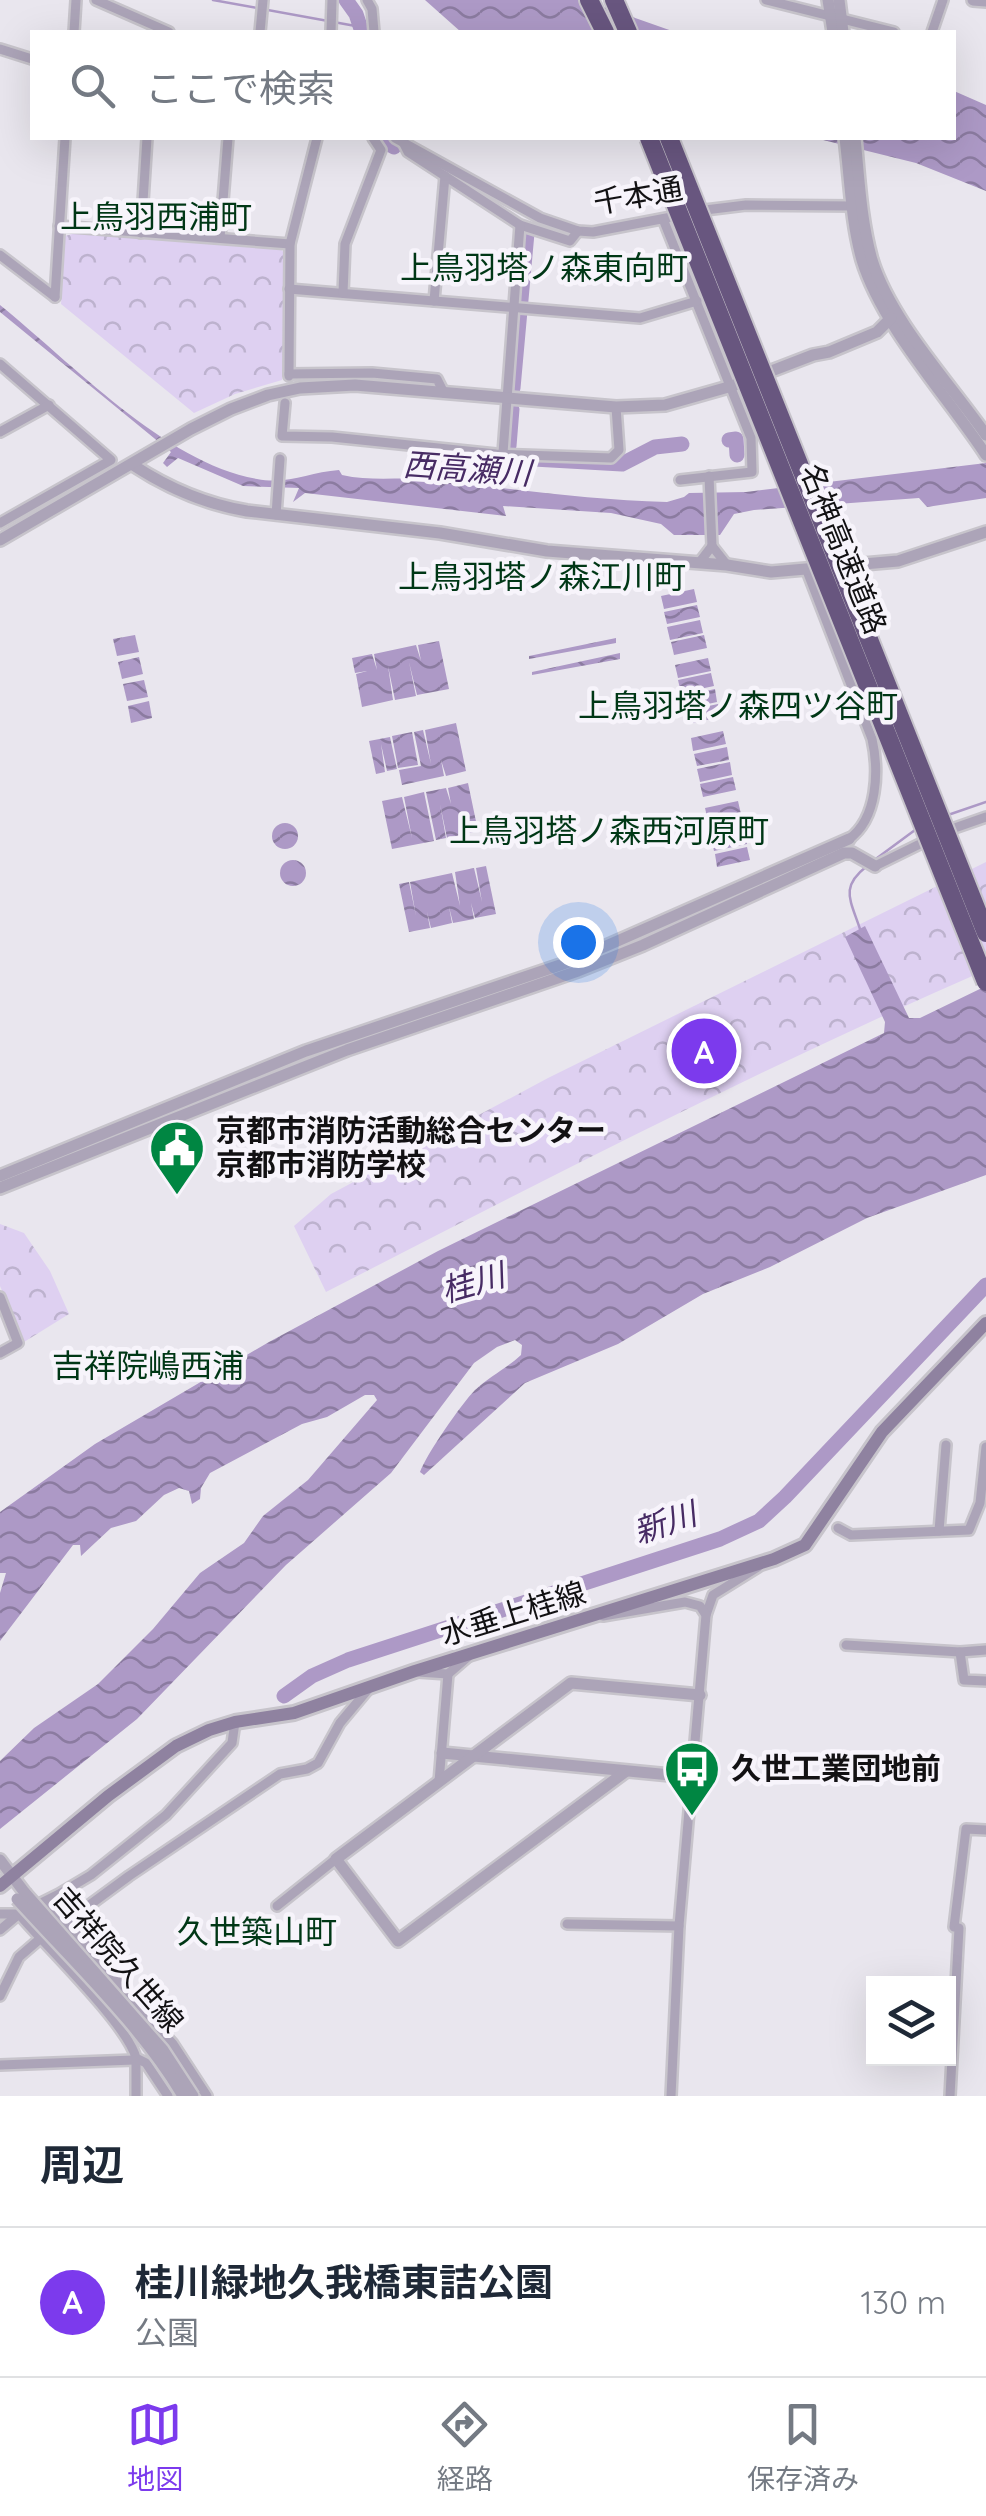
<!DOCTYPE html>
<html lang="ja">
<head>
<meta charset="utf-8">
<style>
  body { margin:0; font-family:Quicksand,"Noto Sans JP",sans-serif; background:#f6f6f7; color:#1f2937 }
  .controls { position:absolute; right:30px; bottom:30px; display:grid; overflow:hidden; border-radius:0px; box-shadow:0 10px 40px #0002 }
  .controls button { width:90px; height:90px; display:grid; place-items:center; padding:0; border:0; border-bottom:2px solid #e0e1e3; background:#fff; color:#1f2937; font:50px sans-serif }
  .you { position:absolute; left:578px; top:942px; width:35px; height:35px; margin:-25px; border:8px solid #fff; border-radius:50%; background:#1a73e8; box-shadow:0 0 0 15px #1a73e833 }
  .badge { display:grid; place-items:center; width:65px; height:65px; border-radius:50%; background:#7c3aed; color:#fff; font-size:32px; font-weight:700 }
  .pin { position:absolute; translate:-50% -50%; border:5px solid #fff; box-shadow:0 2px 10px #0006 }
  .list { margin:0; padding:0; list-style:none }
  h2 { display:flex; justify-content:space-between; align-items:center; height:130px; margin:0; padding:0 40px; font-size:42px }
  h2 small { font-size:32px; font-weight:400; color:#747a83 }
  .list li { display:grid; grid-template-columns:65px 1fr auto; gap:30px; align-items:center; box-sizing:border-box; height:150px; padding:0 40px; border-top:2px solid #e0e1e3 }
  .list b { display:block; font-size:38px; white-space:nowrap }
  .list p { margin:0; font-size:32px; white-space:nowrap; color:#747a83 }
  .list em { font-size:32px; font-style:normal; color:#747a83 }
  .icon { flex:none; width:55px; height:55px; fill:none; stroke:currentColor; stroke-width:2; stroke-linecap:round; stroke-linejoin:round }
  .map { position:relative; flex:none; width:986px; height:2096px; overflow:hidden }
  .search { position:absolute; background:#fff; box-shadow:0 10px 40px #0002; left:30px; right:30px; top:30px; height:110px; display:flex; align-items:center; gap:25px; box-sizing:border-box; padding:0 35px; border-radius:0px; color:#747a83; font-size:38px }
  .sheet { height:280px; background:#fff }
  nav { display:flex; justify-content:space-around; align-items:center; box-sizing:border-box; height:140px; border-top:2px solid #e0e1e3; background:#fff; font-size:28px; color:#747a83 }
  nav a { display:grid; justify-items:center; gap:5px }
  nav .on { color:#7c3aed }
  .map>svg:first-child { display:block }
  .park { fill:url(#park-crowns) }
  .water { fill:url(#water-waves) }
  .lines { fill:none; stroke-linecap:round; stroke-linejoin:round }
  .stream { stroke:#ad99c6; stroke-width:2.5 }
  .river { stroke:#ad99c6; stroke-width:15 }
  .minor-casing { stroke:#c7c4cb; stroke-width:14 }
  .tertiary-casing { stroke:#c7c4cb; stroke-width:16 }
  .secondary-casing { stroke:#c7c4cb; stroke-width:18 }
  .motorway-casing { stroke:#c7c4cb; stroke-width:22 }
  .minor { stroke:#aca4b8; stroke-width:9 }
  .tertiary { stroke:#aca4b8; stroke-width:11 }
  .secondary { stroke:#8f82a0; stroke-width:12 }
  .motorway { stroke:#68567f; stroke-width:18 }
  .tertiary-bridge-casing { stroke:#c7c4cb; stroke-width:16; stroke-linecap:butt }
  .motorway-bridge-casing { stroke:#c7c4cb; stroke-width:22; stroke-linecap:butt }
  .tertiary-bridge { stroke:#aca4b8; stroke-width:11 }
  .motorway-bridge { stroke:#68567f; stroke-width:18 }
  .labels { text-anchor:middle; stroke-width:9; stroke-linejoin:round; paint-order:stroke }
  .street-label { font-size:30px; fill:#121113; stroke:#f7f4fb }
  .poi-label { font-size:30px; font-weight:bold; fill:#121113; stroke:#f7f4fb; text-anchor:start }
  .neighbourhood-label { font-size:32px; fill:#003716; stroke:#f7f4fb }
  .water-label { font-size:32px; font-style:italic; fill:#472b64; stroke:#f7f4fb }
</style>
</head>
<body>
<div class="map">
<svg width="986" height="2096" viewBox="0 0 986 2096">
  <defs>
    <pattern id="park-crowns" width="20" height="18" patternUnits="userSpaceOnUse" patternTransform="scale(2.5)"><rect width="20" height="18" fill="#ded0f1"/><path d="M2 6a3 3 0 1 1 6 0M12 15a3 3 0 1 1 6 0" fill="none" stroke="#bdb2ce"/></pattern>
    <pattern id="water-waves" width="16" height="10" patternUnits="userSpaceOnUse" patternTransform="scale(2.5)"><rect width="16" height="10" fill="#ad99c6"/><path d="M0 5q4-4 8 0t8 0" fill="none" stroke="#8b7ba0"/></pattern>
  </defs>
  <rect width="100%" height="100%" fill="#e9e6ee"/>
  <g class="park">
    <polygon points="76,233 280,249 287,255 282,380 235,394 194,413 61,304 65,236"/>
    <path d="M986 862V970C761 1068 544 1180 326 1292L294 1226 331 1194 548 1078Z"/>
    <polygon points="0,1224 24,1233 50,1271 69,1314 24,1342 0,1286"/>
  </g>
  <g class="water">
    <polygon points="425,0 584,0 675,32 461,32"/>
    <polygon points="954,91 986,105 986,191 916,163 815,138 954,138"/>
    <path d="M0 305C72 363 165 463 257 479 287 485 310 472 339 470L342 475C373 482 404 476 435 480 511 489 589 500 667 502L684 497 689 493 746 492 986 463V498L927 507 919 498 754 510 734 514 720 535H674L661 524 611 513 503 506 506 516 305 493 293 502 299 488 243 486 178 458 167 467 163 463 171 452 0 312Z"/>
    <polygon points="694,589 697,602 664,609 661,596"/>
    <polygon points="697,605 700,617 667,624 664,612"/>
    <polygon points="700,620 703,633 670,640 667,627"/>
    <polygon points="135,635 139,652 117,656 113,639"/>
    <polygon points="704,635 707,648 674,655 671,642"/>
    <polygon points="616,638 616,643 529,659 529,656"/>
    <polygon points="439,641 449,689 417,695 409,662 416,696 395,700 388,666 393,700 362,707 356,674 367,671 355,673 352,658 372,654 377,670 374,654 416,645 421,661 418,645"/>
    <polygon points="620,653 620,659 532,675 532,672"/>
    <polygon points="139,657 143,674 122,679 118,662"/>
    <polygon points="708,658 711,671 678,678 675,665"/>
    <polygon points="711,673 714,686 681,693 678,680"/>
    <polygon points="144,680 148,697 127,701 123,684"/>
    <polygon points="715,689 717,702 685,709 682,696"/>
    <polygon points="149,701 152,718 131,723 128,706"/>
    <polygon points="718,704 721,717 688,724 685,711"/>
    <polygon points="456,723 466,771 446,776 441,760 444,776 402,785 399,770 421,766 414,732 423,730 431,764 425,730"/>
    <polygon points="723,731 726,744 693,751 691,738"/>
    <polygon points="412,732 418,765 398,768 392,736"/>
    <polygon points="390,737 397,769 387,771 381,744 385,772 376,774 369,741"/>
    <polygon points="727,747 729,760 697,766 694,754"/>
    <polygon points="730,762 732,775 700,782 697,769"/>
    <polygon points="733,777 736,790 703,797 700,784"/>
    <polygon points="468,783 478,831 447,838 440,804 446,838 436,840 426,792 446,788 451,804 448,788"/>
    <polygon points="424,792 434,841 392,849 382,801 402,797 412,838 404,797"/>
    <polygon points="738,801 741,814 708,821 705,808"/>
    <polygon points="741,816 744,829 711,836 708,823"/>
    <circle cx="285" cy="836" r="13"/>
    <polygon points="744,832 747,844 714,851 711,838"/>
    <polygon points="747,847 750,860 717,867 715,854"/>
    <circle cx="293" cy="873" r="13"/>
    <polygon points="486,866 496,914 475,918 471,903 474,919 453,923 449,907 452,923 431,928 427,912 430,928 409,932 399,884 409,882 416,916 410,882 452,873 460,906 455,872 474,868 482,902 476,868"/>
    <path d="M865 926 909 1018H920L986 986V1175L867 1218 770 1267 703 1294 618 1344 525 1383 424 1475 420 1472C426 1455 462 1403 475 1390 489 1377 507 1368 521 1355L522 1345 515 1340 497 1347 474 1363 391 1473 286 1565 137 1719 0 1829V1761L34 1728 98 1684 153 1629 200 1573 244 1543 263 1516 308 1480 377 1400 374 1395H365L327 1417 302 1424 210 1473 201 1488 200 1499 192 1504 189 1491 179 1488 164 1495 136 1521 111 1528 81 1556 80 1545H73L0 1641V1593L6 1573H0V1512L95 1444 269 1342 438 1251 884 1033 885 1022 845 937Z"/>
  </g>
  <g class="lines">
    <g class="stream">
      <polyline points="213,0 361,27"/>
      <polyline points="945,816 986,802"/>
      <polyline points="873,861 915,830"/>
      <path d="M860 929C850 899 840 887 867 866"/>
    </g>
    <g class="river">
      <polyline points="346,0 356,14 362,32"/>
      <polyline points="380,139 394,147"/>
      <polyline points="513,388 527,233"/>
      <polyline points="729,440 736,439 737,455"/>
      <polyline points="509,446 512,409"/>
      <polyline points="516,458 622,464 655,447 682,444"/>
      <polyline points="284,1696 312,1676 348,1660 720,1539 759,1521 785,1497 986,1285"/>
    </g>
    <g class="minor-casing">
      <g id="minor">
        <polyline points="96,0 169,32"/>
        <polyline points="367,0 372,9 374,32"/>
        <polyline points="766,0 894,32"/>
        <polyline points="74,32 76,0"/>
        <polyline points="260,32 263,0"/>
        <polyline points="331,32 332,0"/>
        <polyline points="932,32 943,0"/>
        <polyline points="0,49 32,59"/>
        <polyline points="395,138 540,218 578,231 593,232 682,215"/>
        <polyline points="403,142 408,152 520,225 570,241 578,231"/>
        <polyline points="697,211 746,205 853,206"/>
        <polyline points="663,219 751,438 752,472 680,480"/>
        <polyline points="59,226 290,244"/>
        <polyline points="141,233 147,138"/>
        <polyline points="220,238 228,138"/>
        <polyline points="0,255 55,297"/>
        <polyline points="289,289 640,318 697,301"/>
        <polyline points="343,293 345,244 381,150 373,138"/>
        <polyline points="55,297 65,138"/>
        <polyline points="434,301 445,176"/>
        <polyline points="0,364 111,460 0,523"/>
        <polyline points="289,374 290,244 317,138"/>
        <polyline points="289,376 289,374 372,373 437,379 444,393"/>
        <polyline points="285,403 282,436 332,437 496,454 611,458 619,450 616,407"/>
        <polyline points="0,432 49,405"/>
        <polyline points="503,453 520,225"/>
        <polyline points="709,476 712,546"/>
        <polyline points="276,515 280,459"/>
        <polyline points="699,563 712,546 727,565"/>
        <path d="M807 571 872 739C879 770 878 818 849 839"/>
        <polyline points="946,831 986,817"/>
        <polyline points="875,866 928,840"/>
        <polyline points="0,1297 18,1343 0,1353"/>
        <polyline points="838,1528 851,1535 969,1530 980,1503 986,1447"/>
        <polyline points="939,1531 946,1445"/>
        <polyline points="706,1615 713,1595 758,1567"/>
        <polyline points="603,1616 685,1602 700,1606 706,1615 679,1926 671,2096"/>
        <polyline points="846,1645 960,1652 986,1650"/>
        <polyline points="960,1652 964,1680 986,1681"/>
        <polyline points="418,1672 448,1674 470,1655"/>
        <polyline points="439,1782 448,1674"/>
        <polyline points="47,1901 173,2044 207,2096"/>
        <polyline points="277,1906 336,1859"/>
        <polyline points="0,1914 19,1914 59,1894 91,1875 166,1815 232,1743 235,1722"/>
        <polyline points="65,1923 129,1876 280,1774 307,1769 318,1763 340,1723 370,1687"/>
        <polyline points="567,1924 679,1926"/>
        <polyline points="954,1927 966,1829 986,1830"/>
        <path d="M0 1930 19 1914C45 1945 128 2025 136 2058L146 2063 168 2096"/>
        <polyline points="0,1996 19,1957 41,1938"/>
        <polyline points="0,2065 134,2060"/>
        <polyline points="136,2096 136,2058"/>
        <polyline points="950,2096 959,1928"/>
      </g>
    </g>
    <g class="tertiary-casing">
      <g id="tertiary">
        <polyline points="828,0 833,32"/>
        <polyline points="839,0 843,32"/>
        <polyline points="973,0 986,1"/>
        <path d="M845 138C850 178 851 221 862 260 882 326 948 397 986 455"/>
        <path d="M855 138C859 178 861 221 872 260 891 321 949 382 986 435"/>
        <path d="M133 465C168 488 205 504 247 511L440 533 547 551 727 565 771 572 898 561 986 532"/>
        <polyline points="0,540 191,429 231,409 268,395 300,388 355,385 616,407 665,405 732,386 813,355 829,352 877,332 891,318"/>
        <polyline points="0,1176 306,1051 572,961 849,839"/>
        <polyline points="0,1188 347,1050 578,971 643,945 844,853 852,853 875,866"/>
        <polyline points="442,1753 691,1777"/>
        <polyline points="625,1772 398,1941 336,1859 571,1683 700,1695"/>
        <polyline points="0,1860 25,1893"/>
      </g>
    </g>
    <g class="secondary-casing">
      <polyline id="secondary" points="0,1886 108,1796 176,1746 209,1730 235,1722 294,1713 415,1671 774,1559 805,1545 882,1432 986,1323"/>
    </g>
    <g class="motorway-casing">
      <g id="motorway">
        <polyline points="589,0 605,32"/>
        <polyline points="614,0 628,32"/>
      </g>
    </g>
    <use href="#minor" class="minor"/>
    <use href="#tertiary" class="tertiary"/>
    <use href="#secondary" class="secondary"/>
    <use href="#motorway" class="motorway"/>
    <g class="tertiary-bridge-casing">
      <g id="tertiary-bridge">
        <polyline points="25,1893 163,2050 193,2096"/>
        <path d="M17 1899C71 1959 143 2027 183 2096"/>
      </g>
    </g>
    <g class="motorway-bridge-casing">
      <g id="motorway-bridge">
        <polyline points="649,138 986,982"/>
        <polyline points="669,138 986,933"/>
      </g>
    </g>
    <use href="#tertiary-bridge" class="tertiary-bridge"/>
    <use href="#motorway-bridge" class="motorway-bridge"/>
  </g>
  <defs>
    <g id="civic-pin" transform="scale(2.875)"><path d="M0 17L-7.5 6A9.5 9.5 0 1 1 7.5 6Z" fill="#008642" stroke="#f7f4fb"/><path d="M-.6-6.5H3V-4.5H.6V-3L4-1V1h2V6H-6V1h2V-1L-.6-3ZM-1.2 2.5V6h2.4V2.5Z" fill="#fff"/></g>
    <g id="bus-pin" transform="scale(2.875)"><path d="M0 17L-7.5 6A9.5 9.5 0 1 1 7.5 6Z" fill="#008642" stroke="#f7f4fb"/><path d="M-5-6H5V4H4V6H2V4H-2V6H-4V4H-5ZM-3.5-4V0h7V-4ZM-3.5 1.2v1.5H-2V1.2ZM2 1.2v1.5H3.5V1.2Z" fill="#fff"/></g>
  </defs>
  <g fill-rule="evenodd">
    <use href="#civic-pin" x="177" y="1148"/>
    <use href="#bus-pin" x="692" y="1769"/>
  </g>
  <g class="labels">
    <g class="street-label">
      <text transform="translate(638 196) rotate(-10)" y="10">千本通</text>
      <text transform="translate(843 549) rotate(68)" y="10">名神高速道路</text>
      <text transform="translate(513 1614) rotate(-17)" y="10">水垂上桂線</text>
      <text transform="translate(118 1960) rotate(49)" y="10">吉祥院久世線</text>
    </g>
    <g class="poi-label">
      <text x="216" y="1141">京都市消防活動総合センター<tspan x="216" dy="34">京都市消防学校</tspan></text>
      <text x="731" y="1779">久世工業団地前</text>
    </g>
    <g class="neighbourhood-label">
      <text x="156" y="228">上鳥羽西浦町</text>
      <text x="544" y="279">上鳥羽塔ノ森東向町</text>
      <text x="542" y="588">上鳥羽塔ノ森江川町</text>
      <text x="738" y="717">上鳥羽塔ノ森四ツ谷町</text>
      <text x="609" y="842">上鳥羽塔ノ森西河原町</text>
      <text x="148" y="1377">吉祥院嶋西浦</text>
      <text x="257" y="1943">久世築山町</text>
    </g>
    <g class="water-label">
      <text transform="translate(467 469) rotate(4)" y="11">西高瀬川</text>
      <text transform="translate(473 1283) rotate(-16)" y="11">桂川</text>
      <text transform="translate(665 1523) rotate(-19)" y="11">新川</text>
    </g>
  </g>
</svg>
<div class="controls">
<button><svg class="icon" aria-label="layers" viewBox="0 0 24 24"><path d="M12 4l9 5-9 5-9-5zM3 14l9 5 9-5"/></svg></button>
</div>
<div class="you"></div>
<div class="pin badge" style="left:704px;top:1051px">A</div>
<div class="search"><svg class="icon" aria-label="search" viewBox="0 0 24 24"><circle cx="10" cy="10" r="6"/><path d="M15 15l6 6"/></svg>ここで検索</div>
</div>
<section class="sheet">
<h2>周辺<small></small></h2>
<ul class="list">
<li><span class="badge">A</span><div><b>桂川緑地久我橋東詰公園</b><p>公園</p></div><em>130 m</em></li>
</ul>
</section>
<nav>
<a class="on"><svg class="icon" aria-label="map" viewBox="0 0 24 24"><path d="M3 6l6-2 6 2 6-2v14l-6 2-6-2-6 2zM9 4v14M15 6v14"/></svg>地図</a>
<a><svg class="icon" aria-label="directions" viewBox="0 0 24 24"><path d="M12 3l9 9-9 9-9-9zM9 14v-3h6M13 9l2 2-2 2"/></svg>経路</a>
<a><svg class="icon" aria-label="saved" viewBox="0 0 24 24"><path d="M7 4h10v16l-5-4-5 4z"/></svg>保存済み</a>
</nav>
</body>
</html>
